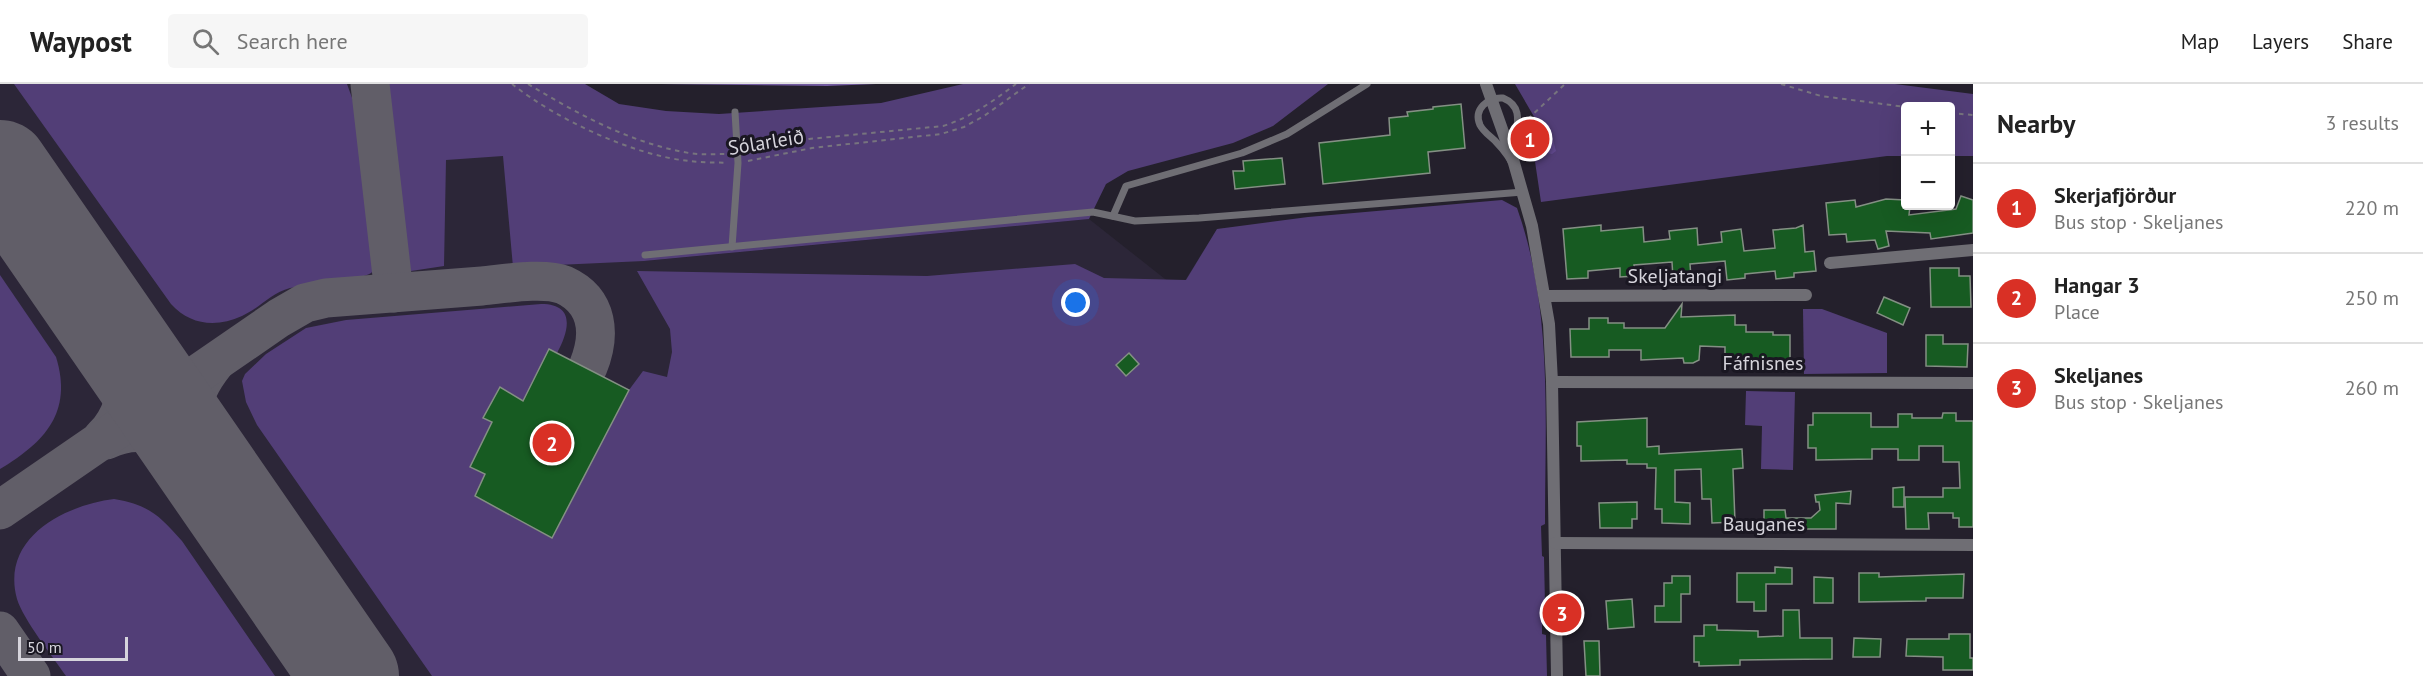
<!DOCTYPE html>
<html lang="en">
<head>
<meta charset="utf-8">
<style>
  body { margin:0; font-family:"PT Sans",sans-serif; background:#f6f6f6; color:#222 }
  .controls { position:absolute; right:18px; top:18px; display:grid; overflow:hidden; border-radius:6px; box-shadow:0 6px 24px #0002 }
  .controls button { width:54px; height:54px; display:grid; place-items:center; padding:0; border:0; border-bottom:2px solid #e0e0e0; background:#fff; color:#222; font:30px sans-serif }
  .scale { position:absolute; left:18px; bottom:15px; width:110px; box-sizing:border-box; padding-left:6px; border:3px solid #d6d4dc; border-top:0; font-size:16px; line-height:21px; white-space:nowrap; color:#d6d4dc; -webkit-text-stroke:4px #1a1722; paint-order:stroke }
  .you { position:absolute; left:1076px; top:219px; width:21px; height:21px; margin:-15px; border:4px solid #fff; border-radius:50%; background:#1a73e8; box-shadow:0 0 0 9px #1a73e833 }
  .badge { display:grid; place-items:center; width:39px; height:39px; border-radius:50%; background:#d93025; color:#fff; font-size:20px; font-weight:700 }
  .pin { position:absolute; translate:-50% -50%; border:3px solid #fff; box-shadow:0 2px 6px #0006 }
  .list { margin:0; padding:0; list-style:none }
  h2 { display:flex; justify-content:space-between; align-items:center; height:78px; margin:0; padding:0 24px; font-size:26px }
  h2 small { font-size:20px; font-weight:400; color:#767676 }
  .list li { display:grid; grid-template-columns:39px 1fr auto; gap:18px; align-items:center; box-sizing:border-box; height:90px; padding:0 24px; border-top:2px solid #e0e0e0 }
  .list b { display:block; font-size:22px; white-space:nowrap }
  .list p { margin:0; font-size:20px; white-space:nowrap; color:#767676 }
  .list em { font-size:20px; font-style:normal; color:#767676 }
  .icon { flex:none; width:33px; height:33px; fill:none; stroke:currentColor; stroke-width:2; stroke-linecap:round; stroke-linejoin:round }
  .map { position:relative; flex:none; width:1973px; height:592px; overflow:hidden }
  header { display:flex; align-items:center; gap:36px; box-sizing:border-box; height:84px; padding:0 30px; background:#fff; border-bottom:2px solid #e0e0e0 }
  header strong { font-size:28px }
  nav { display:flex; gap:33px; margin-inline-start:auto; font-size:21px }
  .search { width:420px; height:54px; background:#f6f6f6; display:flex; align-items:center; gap:15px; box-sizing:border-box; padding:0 21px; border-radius:6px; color:#767676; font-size:22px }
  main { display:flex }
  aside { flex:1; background:#fff }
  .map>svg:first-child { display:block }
  .built { fill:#2c2638 }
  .green { fill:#523e77 }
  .forest { fill:#61498e }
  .water { fill:#725aa0 }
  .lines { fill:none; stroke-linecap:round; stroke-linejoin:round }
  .taxiway { stroke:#615e68; stroke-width:39 }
  .runway { stroke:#615e68; stroke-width:98 }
  .building { fill:#175b22; stroke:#849084; stroke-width:1.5 }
  .path { stroke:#77747e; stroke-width:2; stroke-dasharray:4.5 4.5; stroke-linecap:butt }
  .service { stroke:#6f6e74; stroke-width:7 }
  .minor { stroke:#6f6e74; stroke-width:12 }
  .labels { text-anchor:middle; stroke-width:6; stroke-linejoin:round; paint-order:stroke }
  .street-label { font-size:20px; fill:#d6d4dc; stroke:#1a1722 }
</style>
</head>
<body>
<header>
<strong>Waypost</strong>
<div class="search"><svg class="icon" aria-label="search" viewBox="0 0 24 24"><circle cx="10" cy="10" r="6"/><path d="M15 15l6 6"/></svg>Search here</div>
<nav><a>Map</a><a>Layers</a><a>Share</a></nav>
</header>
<main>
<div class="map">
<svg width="1973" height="592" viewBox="0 0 1973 592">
  <rect width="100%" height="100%" fill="#24202c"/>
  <polygon class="built" points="0,0 496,0 645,177 1089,135 1179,206 1217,145 1498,120 1535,592 0,592"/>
  <g class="green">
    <path d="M14 0H347L355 22 376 172C377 179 377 184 371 189 362 196 305 201 290 204 271 209 260 224 242 232 216 244 190 241 171 220Z"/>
    <polygon points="379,0 585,0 619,20 666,27 719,30 881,19 963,0 1328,0 1273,42 1233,59 1128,87 1106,100 1089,135 644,177 513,183 503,72 446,76 444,182 398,189 392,182 372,19"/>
    <polygon points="1515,0 1895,0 1973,10 1973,72 1951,72 1950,22 1906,22 1905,72 1887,72 1541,118 1533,64 1536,36"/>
    <path d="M1502 116 1517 124C1553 225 1545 335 1545 440L1541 442 1542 472 1544 473 1545 522 1542 523V550L1546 551 1547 592H432L257 341 246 318 242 297 245 290 266 270 306 244 346 236 541 220C576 220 569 247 557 269L549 265 475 412 551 454 629 306 643 287 667 293 672 268 670 245 637 187 927 192 1075 180 1104 194 1186 196 1217 145 1308 133Z"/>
    <path d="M0 191 56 273C73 328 45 358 0 385Z"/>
    <polygon points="1803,225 1822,225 1887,249 1887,289 1804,290"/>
    <polygon points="1746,307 1795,308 1793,386 1761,385 1762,342 1745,341"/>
    <path d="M114 415C149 421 159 431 182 457L275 592H66C53 573 23 535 17 515 0 453 66 421 114 415Z"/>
  </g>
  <polygon class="forest" points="1542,39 1549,41 1556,67 1552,70 1546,69 1542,58 1535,51 1537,42"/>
  <polygon class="water" points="661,0 876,0 827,2"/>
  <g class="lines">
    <g class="taxiway">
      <polyline points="370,0 394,209"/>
      <path d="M95 224C105 242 121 263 125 283 131 307 120 337 103 353"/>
      <path d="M106 356C153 334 185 363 215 396"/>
      <path d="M210 387C187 345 183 319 215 279"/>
      <path d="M0 426 279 234 305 219 326 214C378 210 430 206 482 202 504 200 543 193 564 201 599 217 601 251 588 283"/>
      <polyline points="0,547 31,592"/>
    </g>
    <polyline class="runway" points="0,85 350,592"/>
  </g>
  <g class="building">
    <polygon points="1461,20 1465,64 1428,68 1430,89 1323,100 1319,59 1390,51 1389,34 1408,32 1407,28 1433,25 1433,23"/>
    <polygon points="1282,74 1285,100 1235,105 1233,87 1244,87 1243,77"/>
    <polygon points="1961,112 1973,116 1973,149 1931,155 1930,149 1886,147 1889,162 1878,165 1875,156 1847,158 1846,150 1829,151 1826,119 1855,116 1856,123 1886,115 1905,116 1905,122 1910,122 1909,131 1956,125"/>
    <polygon points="1601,141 1601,147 1643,143 1644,158 1670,155 1669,147 1697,144 1698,161 1722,158 1721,148 1741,145 1744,167 1775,164 1773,146 1796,144 1803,141 1805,168 1814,167 1816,187 1794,189 1794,193 1776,195 1775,187 1745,190 1745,194 1727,196 1725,177 1690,180 1691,193 1673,194 1672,178 1634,181 1635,192 1620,193 1620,184 1588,187 1588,194 1567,195 1563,145"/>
    <polygon points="1930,184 1959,184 1959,192 1970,192 1971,223 1931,223"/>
    <polygon points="1884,213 1910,224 1903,241 1877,229"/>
    <polygon points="1682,220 1681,233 1735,231 1735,241 1746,241 1746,248 1773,248 1773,251 1790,251 1790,276 1746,276 1746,280 1725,280 1725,263 1700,262 1699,276 1693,279 1684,279 1683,274 1641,276 1641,266 1609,266 1609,273 1571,273 1570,245 1589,245 1589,234 1608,234 1608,239 1624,239 1624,244 1665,244"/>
    <polygon points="1926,251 1943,251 1943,260 1968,260 1967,283 1926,282"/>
    <polygon points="549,265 629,306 552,454 475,412 485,390 470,383 492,338 483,334 500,303 523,317"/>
    <polygon points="1129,269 1139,280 1126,292 1116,281"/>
    <polygon points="1813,329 1871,329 1871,343 1898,343 1898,330 1912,330 1912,334 1942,334 1943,329 1956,329 1956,337 1973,337 1973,443 1959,443 1959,434 1953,434 1953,429 1928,429 1929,445 1906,445 1905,413 1943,413 1943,404 1960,404 1959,378 1943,378 1943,362 1919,362 1919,376 1898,376 1898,365 1872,365 1872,375 1816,376 1816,364 1808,364 1808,341 1813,341"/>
    <polygon points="1647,334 1647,363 1659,362 1659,370 1742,365 1743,384 1733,385 1735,438 1712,439 1711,415 1702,415 1701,385 1675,386 1675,418 1690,419 1690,440 1662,439 1662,425 1655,425 1656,384 1647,384 1647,380 1627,380 1627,376 1581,377 1581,362 1577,362 1577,338"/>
    <polygon points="1904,403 1904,423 1893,423 1893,404"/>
    <polygon points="1851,407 1850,420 1836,419 1836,445 1764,445 1764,426 1785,426 1786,434 1811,434 1820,426 1819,418 1816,418 1815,411"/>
    <polygon points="1637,418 1637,435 1632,435 1632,444 1600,444 1599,419"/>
    <polygon points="1775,483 1792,484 1792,500 1766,500 1766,527 1754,527 1754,518 1737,518 1737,489 1775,489"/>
    <polygon points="1859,489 1879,489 1879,493 1964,490 1963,514 1926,514 1926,517 1859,518"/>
    <polygon points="1672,492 1690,492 1690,510 1681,510 1681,538 1655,538 1655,522 1664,522 1664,499 1672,499"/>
    <polygon points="1814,493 1833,494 1833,519 1814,519"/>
    <polygon points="1632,515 1634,543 1608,545 1606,517"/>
    <polygon points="1783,526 1799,526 1800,554 1832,554 1832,575 1740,576 1740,581 1699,582 1699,578 1694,578 1694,552 1704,552 1704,541 1717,541 1717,546 1758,547 1758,553 1783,552"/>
    <polygon points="1949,550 1970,550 1970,574 1973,574 1973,586 1943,586 1943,573 1906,572 1907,555 1949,555"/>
    <polygon points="1854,554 1881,555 1880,573 1853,573"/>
    <polygon points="1584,557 1599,557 1600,592 1586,592"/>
  </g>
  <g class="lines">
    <g class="path">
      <path d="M512 0C556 35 634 72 690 77 702 79 715 78 727 79"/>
      <path d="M528 0C578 30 630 59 689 69 701 71 714 70 726 70"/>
      <polyline points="1781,0 1821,12 1906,23"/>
      <polyline points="1950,29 1973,31"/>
      <polyline points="1528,35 1565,0"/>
      <path d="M747 69 809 55 943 42C972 33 993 17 1016 0"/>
      <polyline points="748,77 812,64 941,50 964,43 984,32 1029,0"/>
    </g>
    <g class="service">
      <path d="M1503 14C1525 23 1516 43 1515 62 1515 70 1516 78 1516 87 1511 76 1505 67 1497 59 1492 53 1484 49 1480 41 1473 25 1488 13 1503 14Z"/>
      <polyline points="1113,132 1126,102 1242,69 1287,50 1367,0"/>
      <polyline points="732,163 738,79 735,28"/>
      <polyline points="645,171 1093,128 1135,137 1199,134 1523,108"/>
    </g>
    <g class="minor">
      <polyline points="1486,0 1514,79 1532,142 1549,240 1552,298 1557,592"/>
      <polyline points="1830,179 1973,166"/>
      <polyline points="1545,212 1806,211"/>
      <polyline points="1552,298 1973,299"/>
      <polyline points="1555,459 1973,461"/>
    </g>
  </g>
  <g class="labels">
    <g class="street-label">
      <text transform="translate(766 58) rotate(-9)" y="7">Sólarleið</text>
      <text x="1675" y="199">Skeljatangi</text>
      <text x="1763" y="286">Fáfnisnes</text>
      <text x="1764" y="447">Bauganes</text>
    </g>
  </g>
</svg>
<div class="controls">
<button>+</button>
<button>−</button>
</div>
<div class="scale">50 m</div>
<div class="you"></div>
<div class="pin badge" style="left:1530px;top:55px">1</div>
<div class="pin badge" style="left:552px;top:359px">2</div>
<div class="pin badge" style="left:1562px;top:529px">3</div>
</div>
<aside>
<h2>Nearby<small>3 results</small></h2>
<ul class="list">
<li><span class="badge">1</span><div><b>Skerjafjörður</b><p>Bus stop · Skeljanes</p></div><em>220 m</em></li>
<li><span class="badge">2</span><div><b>Hangar 3</b><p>Place</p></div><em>250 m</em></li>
<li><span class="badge">3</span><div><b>Skeljanes</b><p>Bus stop · Skeljanes</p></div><em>260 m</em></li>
</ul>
</aside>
</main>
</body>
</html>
